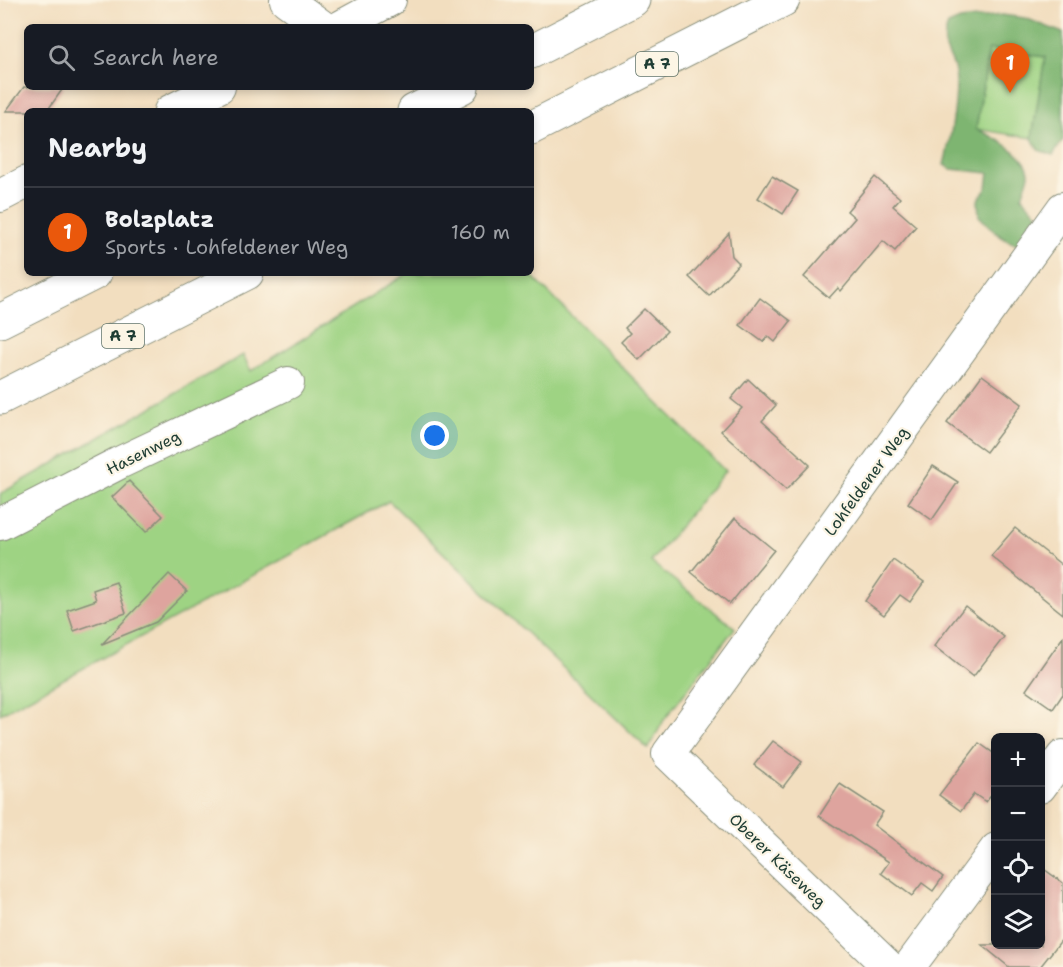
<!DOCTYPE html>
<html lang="en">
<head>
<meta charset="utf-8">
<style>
  body { margin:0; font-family:"Shantell Sans",sans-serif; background:#20242c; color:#f1f3f6 }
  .controls { position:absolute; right:18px; bottom:18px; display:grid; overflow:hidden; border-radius:9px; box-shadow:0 3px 9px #0003 }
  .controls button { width:54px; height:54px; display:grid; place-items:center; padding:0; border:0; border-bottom:2px solid #363941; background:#171b24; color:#f1f3f6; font:30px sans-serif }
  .you { position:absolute; left:435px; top:436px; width:21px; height:21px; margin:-15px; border:4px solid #fff; border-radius:50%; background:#1a73e8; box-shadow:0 0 0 9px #1a73e833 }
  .badge { display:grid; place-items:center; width:39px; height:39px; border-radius:50%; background:#ea580c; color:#fff; font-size:20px; font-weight:700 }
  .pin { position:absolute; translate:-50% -50px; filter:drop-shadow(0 2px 3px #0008) }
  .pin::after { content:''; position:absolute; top:32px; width:21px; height:18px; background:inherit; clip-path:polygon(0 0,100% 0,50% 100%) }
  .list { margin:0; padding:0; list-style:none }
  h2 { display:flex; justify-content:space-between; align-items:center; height:78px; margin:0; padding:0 24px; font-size:26px }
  h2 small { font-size:20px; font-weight:400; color:#9ea1a6 }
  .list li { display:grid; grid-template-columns:39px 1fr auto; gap:18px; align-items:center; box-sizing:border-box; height:90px; padding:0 24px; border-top:2px solid #363941 }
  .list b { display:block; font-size:22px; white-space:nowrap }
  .list p { margin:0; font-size:20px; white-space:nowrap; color:#9ea1a6 }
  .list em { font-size:20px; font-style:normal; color:#9ea1a6 }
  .icon { flex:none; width:33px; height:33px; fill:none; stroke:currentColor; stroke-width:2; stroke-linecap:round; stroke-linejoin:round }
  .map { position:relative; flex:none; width:1063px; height:967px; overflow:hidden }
  .search { position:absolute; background:#171b24; box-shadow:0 3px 9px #0003; left:24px; top:24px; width:510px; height:66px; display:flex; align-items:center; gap:15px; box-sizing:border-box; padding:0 21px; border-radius:9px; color:#9ea1a6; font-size:22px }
  .panel { position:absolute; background:#171b24; box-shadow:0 3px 9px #0003; left:24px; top:108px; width:510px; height:168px; border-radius:9px }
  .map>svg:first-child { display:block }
  .green { fill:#9ed383; stroke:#5e885c; stroke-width:1.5 }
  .forest { fill:#7eb571; stroke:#4e7952; stroke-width:1.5 }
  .building { fill:#dea49e }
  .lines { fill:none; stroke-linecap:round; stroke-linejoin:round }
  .minor-casing { stroke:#888e7a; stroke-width:34 }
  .motorway-casing { stroke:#888e7a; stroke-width:35 }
  .minor { stroke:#fff; stroke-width:32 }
  .motorway { stroke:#fff; stroke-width:33 }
  .labels { text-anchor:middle; stroke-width:4.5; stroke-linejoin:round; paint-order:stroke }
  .shield { fill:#fcf5e5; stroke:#617469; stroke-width:1.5 }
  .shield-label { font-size:15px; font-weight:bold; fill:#1f3d34 }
  .street-label { font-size:16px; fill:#1f3d34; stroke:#fcf5e5 }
</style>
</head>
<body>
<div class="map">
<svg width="1063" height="967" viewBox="0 0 1063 967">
  <rect width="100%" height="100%" fill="#fcf5e5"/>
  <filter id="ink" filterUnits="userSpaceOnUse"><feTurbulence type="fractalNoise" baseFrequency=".0167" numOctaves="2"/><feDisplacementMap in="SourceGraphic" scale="12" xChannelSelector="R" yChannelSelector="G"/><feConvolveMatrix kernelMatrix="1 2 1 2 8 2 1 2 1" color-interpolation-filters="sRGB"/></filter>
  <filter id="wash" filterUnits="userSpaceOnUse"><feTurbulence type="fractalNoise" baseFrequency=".008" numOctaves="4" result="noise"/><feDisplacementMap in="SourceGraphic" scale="24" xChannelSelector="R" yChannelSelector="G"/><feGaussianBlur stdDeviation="1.35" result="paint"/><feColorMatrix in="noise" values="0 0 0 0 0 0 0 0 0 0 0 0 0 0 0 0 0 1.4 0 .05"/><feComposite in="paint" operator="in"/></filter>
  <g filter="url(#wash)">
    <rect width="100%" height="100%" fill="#f2debf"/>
    <g class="green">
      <polygon points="989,48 1045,57 1032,138 976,129"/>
      <polygon points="408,273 529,273 725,471 651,562 735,628 664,720 648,749 389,501 0,714 0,494 243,355 251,371"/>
    </g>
    <path class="forest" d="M1002 15 1025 18 1063 33V140L1053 155 1038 150 1032 138 1045 57 989 49 976 129C991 135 1029 155 1029 174 1028 181 1024 190 1022 197L1039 216 1024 243C1006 247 991 227 979 216L978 200 987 188 989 173 951 169 944 165C951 137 956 111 956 82 956 53 937 53 948 25L960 20Z"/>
    <g id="blocks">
      <g class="building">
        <polygon points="24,87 64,87 47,111 6,111"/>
        <polygon points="772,176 798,191 783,214 758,198"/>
        <polygon points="875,177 900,198 893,206 916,226 895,251 883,241 841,291 838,288 829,298 804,277 855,218 847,211"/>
        <polygon points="729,233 732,256 739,263 709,296 689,277"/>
        <polygon points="760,298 791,321 775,342 768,336 763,342 740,325"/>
        <polygon points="644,309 667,331 639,360 621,342 630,333 625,328"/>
        <polygon points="982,375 1022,404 986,452 947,423"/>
        <polygon points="748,379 776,405 762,421 810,465 786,490 721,431 742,408 731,399"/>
        <polygon points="933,466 958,482 932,520 908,503"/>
        <polygon points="129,481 163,516 146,532 112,497"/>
        <polygon points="735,518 774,550 730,604 691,572"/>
        <polygon points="1015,528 1063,566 1063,614 991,556"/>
        <polygon points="893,560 924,582 910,602 900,595 884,615 865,601"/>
        <polygon points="169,574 187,591 156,622 102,644"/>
        <polygon points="116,582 126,613 74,631 67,610 96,600 93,590"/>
        <polygon points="965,606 1004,637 973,677 934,646"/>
        <polygon points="1063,637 1063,694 1053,709 1026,690"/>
        <polygon points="773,741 802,762 783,787 754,765"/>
        <polygon points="979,743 996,755 996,789 986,802 974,794 961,811 939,795"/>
        <polygon points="840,784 883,812 874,825 943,877 933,891 922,883 912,896 881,873 889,862 819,816"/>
        <polygon points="1041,867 1063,883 1063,938 1040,967 1009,967 982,945 1041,945"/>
      </g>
    </g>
  </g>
  <g filter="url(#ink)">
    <use href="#blocks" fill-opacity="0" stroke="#888e7a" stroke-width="1.5"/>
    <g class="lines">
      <g class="minor-casing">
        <g id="minor">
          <polyline points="286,0 323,27"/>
          <polyline points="340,27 390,0"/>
          <polyline points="170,111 219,87"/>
          <polyline points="0,196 27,182"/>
          <polyline points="0,524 119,463 288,383"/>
          <polyline points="1040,787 1063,756"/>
          <polyline points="889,967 668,754 1063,208"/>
          <polyline points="909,967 996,849"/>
        </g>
      </g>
      <g class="motorway-casing">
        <g id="motorway">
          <polyline points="531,52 633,0"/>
          <polyline points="414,111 462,87"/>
          <polyline points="531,128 783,0"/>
          <polyline points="0,321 95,273"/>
          <polyline points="0,398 247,273"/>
        </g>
      </g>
      <use href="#minor" class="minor"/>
      <use href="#motorway" class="motorway"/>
    </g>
  </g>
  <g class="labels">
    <g class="shield">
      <rect x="636" y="52" width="42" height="24" rx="4.5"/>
      <rect x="102" y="324" width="42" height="24" rx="4.5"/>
    </g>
    <g class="shield-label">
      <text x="657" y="69">A 7</text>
      <text x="123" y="341">A 7</text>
    </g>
    <g class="street-label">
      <text transform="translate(143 452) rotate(-26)" y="6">Hasenweg</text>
      <text transform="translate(866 481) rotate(-54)" y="6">Lohfeldener Weg</text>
      <text transform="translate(778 860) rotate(44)" y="6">Oberer Käseweg</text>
    </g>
  </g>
</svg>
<div class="controls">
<button>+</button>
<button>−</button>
<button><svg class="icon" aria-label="locate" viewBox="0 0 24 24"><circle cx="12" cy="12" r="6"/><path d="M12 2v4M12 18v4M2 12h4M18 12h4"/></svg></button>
<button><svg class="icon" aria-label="layers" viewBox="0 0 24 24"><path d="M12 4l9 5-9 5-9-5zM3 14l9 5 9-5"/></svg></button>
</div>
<div class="you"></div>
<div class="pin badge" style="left:1010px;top:93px">1</div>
<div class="search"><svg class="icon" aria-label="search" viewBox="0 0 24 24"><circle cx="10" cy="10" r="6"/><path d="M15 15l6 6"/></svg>Search here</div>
<section class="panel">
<h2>Nearby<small></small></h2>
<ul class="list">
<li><span class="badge">1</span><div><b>Bolzplatz</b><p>Sports · Lohfeldener Weg</p></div><em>160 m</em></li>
</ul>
</section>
</div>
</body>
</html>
